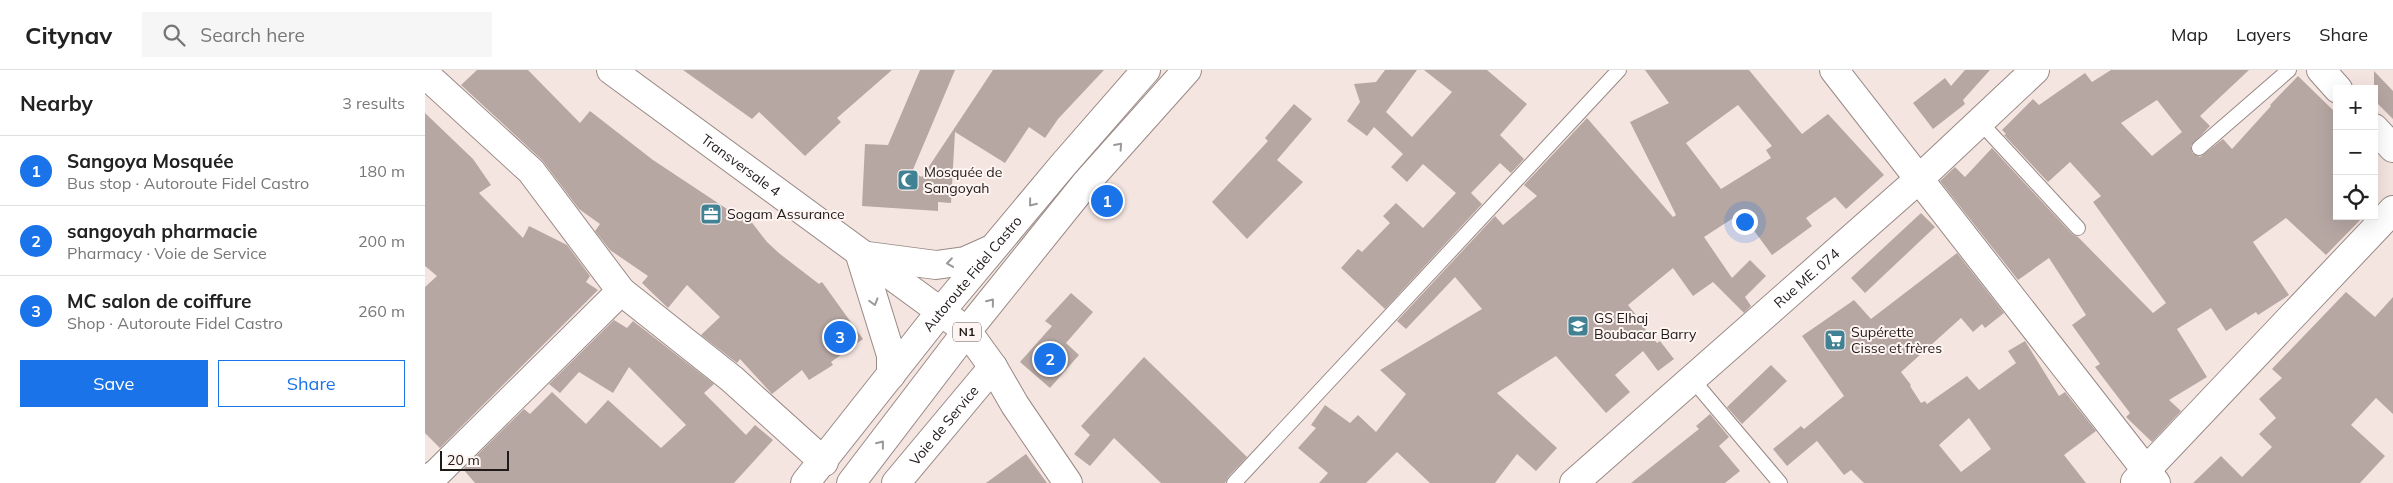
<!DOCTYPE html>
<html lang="en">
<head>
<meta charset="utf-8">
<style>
  body { margin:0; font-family:Mulish,sans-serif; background:#f6f6f6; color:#222 }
  .controls { position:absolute; right:15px; top:15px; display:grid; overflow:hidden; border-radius:0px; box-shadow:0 5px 20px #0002 }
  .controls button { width:45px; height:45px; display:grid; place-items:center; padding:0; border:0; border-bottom:1px solid #e0e0e0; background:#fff; color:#222; font:25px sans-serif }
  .scale { position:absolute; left:15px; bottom:12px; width:69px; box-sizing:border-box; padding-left:5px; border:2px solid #201a19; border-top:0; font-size:14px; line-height:18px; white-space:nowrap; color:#201a19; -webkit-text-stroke:4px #fef4f1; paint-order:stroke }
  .you { position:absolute; left:1319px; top:151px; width:18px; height:18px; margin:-12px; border:4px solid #fff; border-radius:50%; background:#1a73e8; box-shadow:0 0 0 8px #1a73e833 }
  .badge { display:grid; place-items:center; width:32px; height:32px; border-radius:50%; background:#1a73e8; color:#fff; font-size:16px; font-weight:700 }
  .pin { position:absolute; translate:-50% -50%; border:2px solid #fff; box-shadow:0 1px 5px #0006 }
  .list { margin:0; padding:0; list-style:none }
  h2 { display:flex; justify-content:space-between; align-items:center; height:65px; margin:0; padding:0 20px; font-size:21px }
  h2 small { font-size:16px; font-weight:400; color:#767676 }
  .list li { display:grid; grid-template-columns:32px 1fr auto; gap:15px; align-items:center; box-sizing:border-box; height:70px; padding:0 20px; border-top:1px solid #e0e0e0 }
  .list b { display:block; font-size:19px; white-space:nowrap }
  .list p { margin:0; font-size:16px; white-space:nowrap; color:#767676 }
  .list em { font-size:16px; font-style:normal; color:#767676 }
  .actions { display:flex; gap:10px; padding:15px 20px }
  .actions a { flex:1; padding:11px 0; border:1px solid #1a73e8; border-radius:0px; text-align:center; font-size:18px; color:#1a73e8 }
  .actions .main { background:#1a73e8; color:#fff }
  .icon { flex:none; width:28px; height:28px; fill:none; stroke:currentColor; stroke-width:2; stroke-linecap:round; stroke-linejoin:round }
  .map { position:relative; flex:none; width:1968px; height:413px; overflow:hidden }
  header { display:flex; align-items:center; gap:30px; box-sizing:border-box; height:70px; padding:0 25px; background:#fff; border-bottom:1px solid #e0e0e0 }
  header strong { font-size:24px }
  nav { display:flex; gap:28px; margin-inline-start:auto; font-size:18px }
  .search { width:350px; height:45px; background:#f6f6f6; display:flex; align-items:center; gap:12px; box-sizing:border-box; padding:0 18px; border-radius:0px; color:#767676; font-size:19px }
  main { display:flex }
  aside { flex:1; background:#fff }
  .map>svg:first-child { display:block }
  .building { fill:#b6a7a3; fill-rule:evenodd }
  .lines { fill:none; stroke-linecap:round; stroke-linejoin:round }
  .service-casing { stroke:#988985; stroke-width:16 }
  .minor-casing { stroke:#988985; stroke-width:30 }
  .secondary-casing { stroke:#988985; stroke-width:30 }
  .trunk-casing { stroke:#988985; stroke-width:30 }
  .service { stroke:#fff; stroke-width:14 }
  .minor { stroke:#fff; stroke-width:28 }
  .secondary { stroke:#fff; stroke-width:28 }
  .trunk { stroke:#fff; stroke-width:28 }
  .oneway { stroke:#9b9898 }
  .labels { text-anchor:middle; stroke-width:4; stroke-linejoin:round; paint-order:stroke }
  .shield { fill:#fef4f1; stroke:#635b5a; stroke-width:1 }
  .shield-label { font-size:12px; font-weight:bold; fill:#201a19 }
  .street-label { font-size:14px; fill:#201a19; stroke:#fef4f1 }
  .poi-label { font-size:14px; fill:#201a19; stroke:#fef4f1; text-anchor:start }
</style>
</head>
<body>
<header>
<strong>Citynav</strong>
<div class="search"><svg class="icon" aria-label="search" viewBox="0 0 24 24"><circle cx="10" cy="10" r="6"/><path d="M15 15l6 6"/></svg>Search here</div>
<nav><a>Map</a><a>Layers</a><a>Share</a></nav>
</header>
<main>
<aside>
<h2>Nearby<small>3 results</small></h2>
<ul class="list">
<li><span class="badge">1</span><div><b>Sangoya Mosquée</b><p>Bus stop · Autoroute Fidel Castro</p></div><em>180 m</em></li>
<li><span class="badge">2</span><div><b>sangoyah pharmacie</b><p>Pharmacy · Voie de Service</p></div><em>200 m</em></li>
<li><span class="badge">3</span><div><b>MC salon de coiffure</b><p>Shop · Autoroute Fidel Castro</p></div><em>260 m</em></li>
</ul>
<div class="actions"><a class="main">Save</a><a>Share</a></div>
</aside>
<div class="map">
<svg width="1968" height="413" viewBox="0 0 1968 413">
  <rect width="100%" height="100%" fill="#f5e5e1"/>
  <g class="building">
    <polygon points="52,0 103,0 155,53 165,41 228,90 314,147 318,141 342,172 355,184 394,214 397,212 438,269 406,292 408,295 384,310 377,300 347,324 315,289 312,293 276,265 295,247 262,215 243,238 217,213 223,206 185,180 170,161 175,154 154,139 117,90 36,15"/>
    <polygon points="258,0 467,0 412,48 416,52 380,86 334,42 327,49"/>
    <polygon points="495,0 530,0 487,102 497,107 568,0 679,0 633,49 620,68 604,57 580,93 530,62 526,133 513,132 513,141 437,136 440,74 463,75"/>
    <polygon points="960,0 992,0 961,42 987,67 1027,22 999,0 1062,0 1102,34 1075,65 1099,89 1086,103 1075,93 1046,123 1057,134 960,239 916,198 933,179 937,182 965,153 958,146 971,133 998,158 1031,123 998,94 982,112 966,97 978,84 949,57 942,66 922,51 935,32 929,14 951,12"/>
    <path d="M1220 0H1324L1377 64 1403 44 1459 105 1421 139 1410 127 1381 148 1387 156 1347 185 1316 143 1279 167 1307 208 1325 190 1341 206 1320 227 1326 236 1319 243 1288 212 1268 226 1248 198 1203 235 1211 245 1209 246 1232 273 1235 271 1249 289 1233 301 1218 281 1190 305 1205 322 1181 343 1131 286 1072 323 1132 378 1111 401 1092 384 1070 413H1005L972 382 941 413H894L903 403 873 378 891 358 886 355 900 335 925 353 933 345 951 362 981 324 955 300 1057 239 1030 207 981 259 972 251 1070 146 1078 155 1112 126 1099 115 1162 48 1248 147 1251 145 1205 52 1244 33ZM1313 35 1347 76 1341 80 1346 88 1296 119 1261 73Z"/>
    <polygon points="1540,0 1565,0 1538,30 1540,34 1508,59 1488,33 1520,8 1526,16"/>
    <path d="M1686 0H1824L1775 46 1785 56 1766 76 1767 83 1775 87 1798 69 1807 79 1846 36 1845 35 1873 6 1912 44V146H1939L1901 185 1861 148 1828 172 1864 225 1833 245 1831 242 1801 261 1786 238 1752 259 1782 307 1744 330 1756 341 1727 372 1701 347 1705 343 1670 297 1675 294 1647 255 1661 245 1624 188 1593 210 1515 111 1530 97 1540 107 1567 78 1647 164 1653 167 1728 243 1741 233 1668 132 1676 126 1645 92 1623 112 1579 65 1581 64 1577 60 1608 29 1614 35 1660 3 1667 12ZM1732 30 1757 62 1727 86 1696 53Z"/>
    <polygon points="1949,1 1968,21 1968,49 1949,30"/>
    <polygon points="869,34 887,49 852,90 878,112 822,169 787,132 843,71 840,68"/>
    <polygon points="0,43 48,89 66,115 54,123 98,168 104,156 142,175 165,206 161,212 173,220 15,378 0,363 0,217 12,206 0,196"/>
    <polygon points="1496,143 1510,157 1440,223 1426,208"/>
    <path d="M1532 183 1579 243 1560 258 1557 254 1548 262 1536 248 1476 302 1486 315 1485 316 1496 333 1500 331 1502 334 1542 306 1554 320 1591 293 1583 281 1600 271 1634 326 1640 322 1671 361 1639 385 1661 413H1439L1426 400 1419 405 1392 371 1362 396 1348 379 1376 356 1379 359 1419 326 1377 266 1429 230 1446 249ZM1544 348 1566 379 1536 402 1514 375Z"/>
    <polygon points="1921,222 1950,247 1968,227 1968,344 1951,328 1926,355 1960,386 1935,413 1768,413 1796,386 1817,407 1847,377 1834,364 1851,348 1834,329 1857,308 1847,299"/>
    <polygon points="646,223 668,242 641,273 654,285 625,318 595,292 627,256 620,251"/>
    <polygon points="189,250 202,258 208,251 289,314 279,323 321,365 330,355 348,370 309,413 50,413 38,399 99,339 105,344 127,322 161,354 183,330 236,378 261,355 204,297 188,323 154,302 135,323 124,314"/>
    <polygon points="719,287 822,387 803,407 800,413 736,413 689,368 665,396 649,384 665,365 656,356"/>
    <polygon points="1346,295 1362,311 1317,354 1302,337"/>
    <polygon points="1285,344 1304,367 1294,376 1315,401 1300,413 1206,413 1274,359 1271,356"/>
    <polygon points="601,384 622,413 561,413"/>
  </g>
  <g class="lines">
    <g class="service-casing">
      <g id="service">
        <polyline points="1555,52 1653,158"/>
        <polyline points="1774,78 1864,0"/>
        <polyline points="1267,309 1355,413"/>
        <polyline points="809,413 1194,0"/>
      </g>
    </g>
    <g class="minor-casing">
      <g id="minor">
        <polyline points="1409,0 1731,413"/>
        <polyline points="1896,0 1913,19"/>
        <polyline points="0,4 106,101 196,221"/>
        <polyline points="1949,58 1968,78"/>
        <polyline points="542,261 568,297 590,335 643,413"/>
        <polyline points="0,412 13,402 196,221 307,309 399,392"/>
        <polyline points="1710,412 1968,140"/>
        <path id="s1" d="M471 413 568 297"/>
        <path id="s2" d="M1149 413 1494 109 1610 0"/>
      </g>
    </g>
    <g class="secondary-casing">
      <g id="secondary">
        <path id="s3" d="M186 0 542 261"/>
      </g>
    </g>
    <g class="trunk-casing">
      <g id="trunk">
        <polyline points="466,305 466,285 435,185 511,195 540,191 567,179"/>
        <path id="s4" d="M380 413 516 241 638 95 721 0"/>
        <polyline points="426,413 542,261 661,113 762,0"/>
      </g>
    </g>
    <use href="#service" class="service"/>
    <use href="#minor" class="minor"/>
    <use href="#secondary" class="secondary"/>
    <use href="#trunk" class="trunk"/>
  </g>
  <defs><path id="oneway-chevron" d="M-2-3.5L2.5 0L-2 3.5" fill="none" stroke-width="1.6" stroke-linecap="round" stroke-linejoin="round" transform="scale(1.25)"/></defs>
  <g class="oneway">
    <use href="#oneway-chevron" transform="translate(694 76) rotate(-48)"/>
    <use href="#oneway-chevron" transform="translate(607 133) rotate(129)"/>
    <use href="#oneway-chevron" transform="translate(525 193) rotate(172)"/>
    <use href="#oneway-chevron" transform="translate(449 232) rotate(74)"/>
    <use href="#oneway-chevron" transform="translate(566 232) rotate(-51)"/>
    <use href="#oneway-chevron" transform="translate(456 374) rotate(-52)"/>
  </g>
  <defs>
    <g id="mosque-square" transform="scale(1.125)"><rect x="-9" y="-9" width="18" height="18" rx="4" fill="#408193" stroke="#fef4f1"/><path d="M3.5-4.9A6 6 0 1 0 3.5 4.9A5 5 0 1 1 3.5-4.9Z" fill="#fff"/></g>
    <g id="office-square" transform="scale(1.125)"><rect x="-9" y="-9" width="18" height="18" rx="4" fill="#408193" stroke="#fef4f1"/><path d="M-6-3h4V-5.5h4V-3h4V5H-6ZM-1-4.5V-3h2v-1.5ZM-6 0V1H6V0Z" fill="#fff"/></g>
    <g id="school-square" transform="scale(1.125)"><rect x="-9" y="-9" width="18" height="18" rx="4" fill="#408193" stroke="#fef4f1"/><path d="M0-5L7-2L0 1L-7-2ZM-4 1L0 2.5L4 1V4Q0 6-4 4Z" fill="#fff"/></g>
    <g id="supermarket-square" transform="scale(1.125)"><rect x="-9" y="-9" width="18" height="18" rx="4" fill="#408193" stroke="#fef4f1"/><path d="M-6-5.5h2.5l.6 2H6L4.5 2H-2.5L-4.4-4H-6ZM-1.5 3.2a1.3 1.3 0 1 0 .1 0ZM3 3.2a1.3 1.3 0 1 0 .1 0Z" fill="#fff"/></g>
  </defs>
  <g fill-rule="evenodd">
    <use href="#mosque-square" x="483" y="110"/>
    <use href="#office-square" x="286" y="144"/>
    <use href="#school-square" x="1153" y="256"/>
    <use href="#supermarket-square" x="1410" y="270"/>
  </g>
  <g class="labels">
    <rect class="shield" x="528" y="252.5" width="28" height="19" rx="4"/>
    <g class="shield-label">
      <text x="542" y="266">N1</text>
    </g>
    <g class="street-label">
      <text dy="5" stroke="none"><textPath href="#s3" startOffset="161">Transversale 4</textPath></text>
      <text dy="5" stroke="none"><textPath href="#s4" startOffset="268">Autoroute Fidel Castro</textPath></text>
      <text dy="5" stroke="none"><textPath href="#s2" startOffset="310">Rue ME. 074</textPath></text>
      <text dy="5" stroke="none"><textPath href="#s1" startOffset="75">Voie de Service</textPath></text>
    </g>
    <g class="poi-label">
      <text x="499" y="107">Mosquée de<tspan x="499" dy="16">Sangoyah</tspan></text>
      <text x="302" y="149">Sogam Assurance</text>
      <text x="1169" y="253">GS Elhaj<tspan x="1169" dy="16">Boubacar Barry</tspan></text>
      <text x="1426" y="267">Supérette<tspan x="1426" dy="16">Cisse et frères</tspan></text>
    </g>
  </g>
</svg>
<div class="controls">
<button>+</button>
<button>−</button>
<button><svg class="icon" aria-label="locate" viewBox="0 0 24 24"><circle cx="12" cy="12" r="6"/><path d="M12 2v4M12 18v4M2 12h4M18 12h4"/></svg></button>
</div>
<div class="scale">20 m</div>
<div class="you"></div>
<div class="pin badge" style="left:682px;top:131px">1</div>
<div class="pin badge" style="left:625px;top:289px">2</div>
<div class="pin badge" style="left:415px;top:267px">3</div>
</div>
</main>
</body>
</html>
